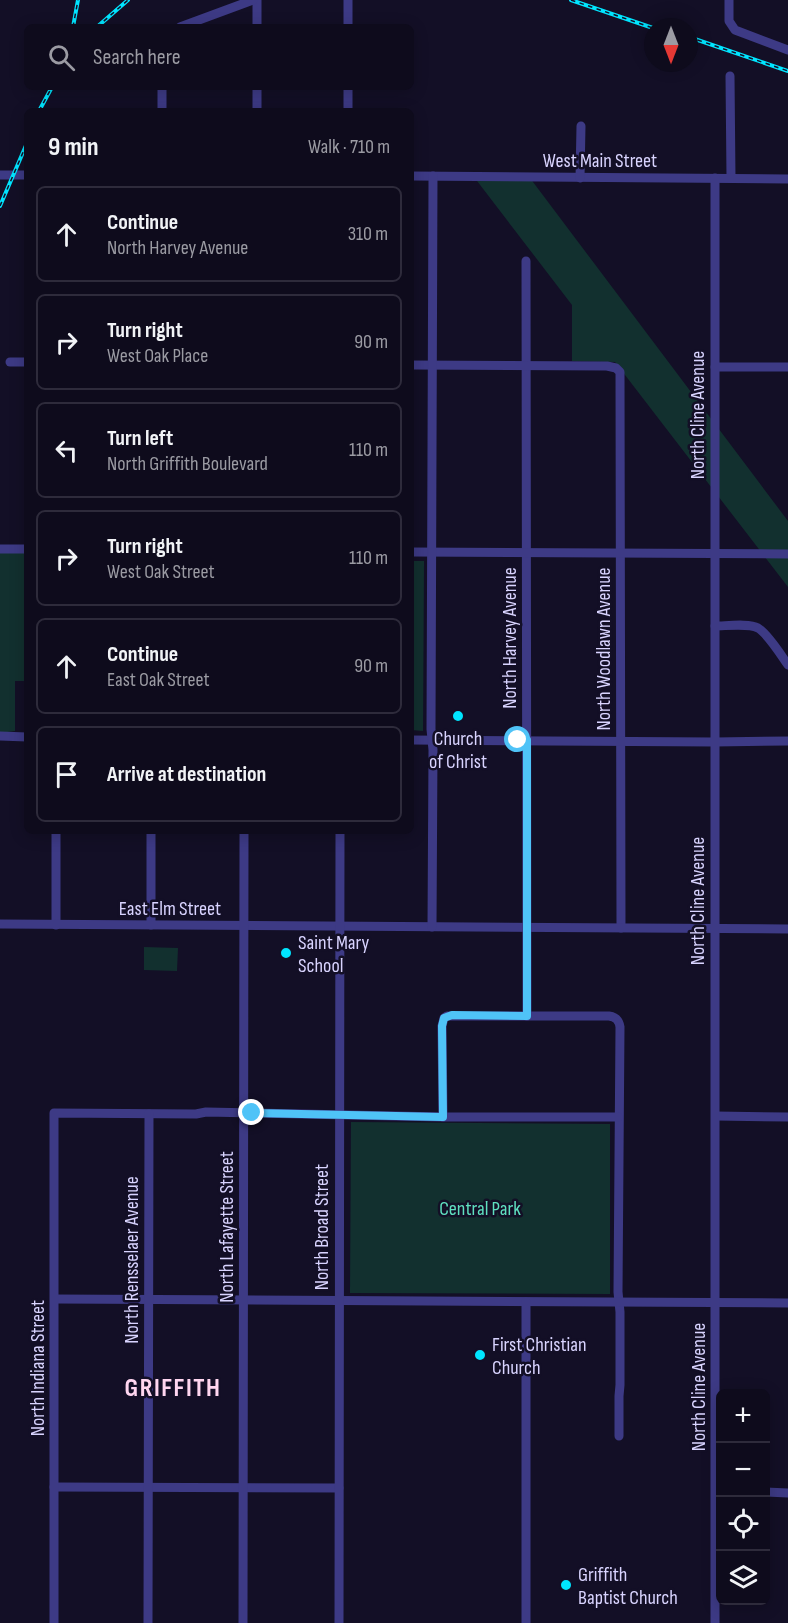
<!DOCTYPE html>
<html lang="en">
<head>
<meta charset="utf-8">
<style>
  body { margin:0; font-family:"Sofia Sans Condensed",sans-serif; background:#171425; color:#f1f3f6 }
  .controls { position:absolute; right:18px; bottom:18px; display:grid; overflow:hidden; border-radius:9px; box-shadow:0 3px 15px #0003 }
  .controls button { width:54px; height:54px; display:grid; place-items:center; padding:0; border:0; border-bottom:2px solid #2e2b3b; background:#0e0b1c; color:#f1f3f6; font:30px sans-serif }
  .compass { position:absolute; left:644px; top:18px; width:54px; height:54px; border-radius:50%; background:#0e0b1c; box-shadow:0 3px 15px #0003; rotate:180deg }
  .stop { position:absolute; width:18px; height:18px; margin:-14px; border:4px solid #4fc3f7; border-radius:50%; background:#fff }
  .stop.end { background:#4fc3f7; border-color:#fff; box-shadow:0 2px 6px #0008 }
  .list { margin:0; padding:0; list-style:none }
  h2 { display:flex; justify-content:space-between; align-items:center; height:78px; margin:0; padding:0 24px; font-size:26px }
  h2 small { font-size:20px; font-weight:400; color:#9b9ba3 }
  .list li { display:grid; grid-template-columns:39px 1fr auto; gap:18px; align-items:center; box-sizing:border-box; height:96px; margin:0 12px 12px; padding:0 12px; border:2px solid #2e2b3b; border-radius:9px }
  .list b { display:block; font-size:22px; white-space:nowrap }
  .list p { margin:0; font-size:20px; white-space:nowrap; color:#9b9ba3 }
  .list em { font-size:20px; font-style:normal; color:#9b9ba3 }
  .icon { flex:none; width:33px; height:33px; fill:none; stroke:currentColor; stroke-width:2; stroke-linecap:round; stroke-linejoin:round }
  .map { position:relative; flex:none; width:788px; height:1623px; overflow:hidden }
  .search { position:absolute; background:#0e0b1c; box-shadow:0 3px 15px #0003; left:24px; top:24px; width:390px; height:66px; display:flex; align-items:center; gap:15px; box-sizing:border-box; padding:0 21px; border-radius:9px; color:#9b9ba3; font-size:22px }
  .panel { position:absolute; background:#0e0b1c; box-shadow:0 3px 15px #0003; left:24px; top:108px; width:390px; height:726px; border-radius:9px }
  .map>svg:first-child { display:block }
  .green { fill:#12302f }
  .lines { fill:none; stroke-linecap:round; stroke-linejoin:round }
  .minor { stroke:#3d3a85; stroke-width:9 }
  .rail-casing { stroke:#00e5ff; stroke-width:4 }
  .rail { stroke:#130f26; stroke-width:1.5; stroke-dasharray:4.5; stroke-linecap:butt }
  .route { stroke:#4fc3f7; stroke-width:8 }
  .poi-dot { fill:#00e5ff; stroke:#130f26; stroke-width:2 }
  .labels { text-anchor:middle; stroke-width:5; stroke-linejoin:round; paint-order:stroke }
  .street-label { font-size:20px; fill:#d9d4ff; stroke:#130f26 }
  .poi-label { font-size:20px; fill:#d9d4ff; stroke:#130f26; text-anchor:start }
  .park-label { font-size:20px; fill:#5fe0c0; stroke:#130f26 }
  .district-label { font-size:26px; font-weight:bold; letter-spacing:1.5px; fill:#ffd6f0; stroke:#130f26 }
</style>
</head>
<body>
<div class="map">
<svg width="788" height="1623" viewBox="0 0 788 1623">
  <rect width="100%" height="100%" fill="#130f26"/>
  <g class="green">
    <polygon points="474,177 530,178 788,521 788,587 615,362 572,361 572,305"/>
    <polygon points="0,553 27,553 27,681 15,681 15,731 0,733"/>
    <polygon points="411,561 424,561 423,731 411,730"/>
    <polygon points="144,947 178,948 177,971 144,970"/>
    <polygon points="351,1122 610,1124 610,1294 350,1293"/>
  </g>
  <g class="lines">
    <g class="minor">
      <polyline points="257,0 257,27"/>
      <polyline points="348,0 348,27"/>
      <polyline points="729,0 729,21 735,30 788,50"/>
      <polyline points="180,27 253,0"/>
      <polyline points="730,76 731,178"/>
      <polyline points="162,87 162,111"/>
      <polyline points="257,87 257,111"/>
      <polyline points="348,87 348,111"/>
      <polyline points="0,175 27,175"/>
      <polyline points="411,176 788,179"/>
      <polyline points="580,178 581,126"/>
      <polyline points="526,261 527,1016"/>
      <polyline points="10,362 27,362"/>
      <polyline points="411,365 607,366 616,368 620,372 621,928"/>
      <polyline points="715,367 788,367"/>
      <polyline points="0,549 27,549"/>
      <polyline points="411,552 788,554"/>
      <path d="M715 626C726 626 749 623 758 628 768 634 781 655 788 665"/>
      <polyline points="0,736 27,737"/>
      <polyline points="411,740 715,742 788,741"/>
      <polyline points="56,831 56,925"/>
      <polyline points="151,831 151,925"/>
      <polyline points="0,924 788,929"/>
      <polyline points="432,927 433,750 431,729 433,176"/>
      <polyline points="716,1116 788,1117"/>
      <path d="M443 1117 442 1026 444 1018 447 1016H609C616 1017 619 1020 620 1027L618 1292 620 1312V1385L619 1396V1436"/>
      <polyline points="55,1299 788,1303"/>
      <polyline points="54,1487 339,1488"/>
      <polyline points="766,1492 788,1493"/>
      <polyline points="54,1623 54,1113 196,1114 206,1112 443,1117 618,1117"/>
      <polyline points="148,1623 149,1114"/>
      <polyline points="243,1623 244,831"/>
      <polyline points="339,1623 340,831"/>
      <polyline points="526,1623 526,1302"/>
      <polyline points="715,1623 715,178"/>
    </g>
    <g class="rail-casing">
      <g id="rail">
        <polyline points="571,0 653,28"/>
        <polyline points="73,27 78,0"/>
        <polyline points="97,27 128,0"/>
        <polyline points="689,37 788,71"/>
        <polyline points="39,111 52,87"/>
        <polyline points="0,206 27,143"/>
      </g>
    </g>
    <use href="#rail" class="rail"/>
  </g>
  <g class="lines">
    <polyline class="route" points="252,1113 443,1117 442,1026 444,1018 452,1015 527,1016 527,740 518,740"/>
  </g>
  <g class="poi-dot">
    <circle cx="458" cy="716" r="6"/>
    <circle cx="286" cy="953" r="6"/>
    <circle cx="480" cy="1355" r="6"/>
    <circle cx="566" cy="1585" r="6"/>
  </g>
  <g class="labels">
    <g class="street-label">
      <text x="600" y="167">West Main Street</text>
      <text transform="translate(697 415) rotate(-90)" y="7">North Cline Avenue</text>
      <text transform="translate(509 638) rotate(-90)" y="7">North Harvey Avenue</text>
      <text transform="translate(603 649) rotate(-90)" y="7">North Woodlawn Avenue</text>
      <text transform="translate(697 901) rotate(-90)" y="7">North Cline Avenue</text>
      <text x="170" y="915">East Elm Street</text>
      <text transform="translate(226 1227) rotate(-90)" y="7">North Lafayette Street</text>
      <text transform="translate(321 1227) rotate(-90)" y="7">North Broad Street</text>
      <text transform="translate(131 1260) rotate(-90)" y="7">North Rensselaer Avenue</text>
      <text transform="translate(37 1368) rotate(-90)" y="7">North Indiana Street</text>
      <text transform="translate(698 1387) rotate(-90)" y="7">North Cline Avenue</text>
    </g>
    <g class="poi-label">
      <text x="458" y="745" text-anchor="middle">Church<tspan x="458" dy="23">of Christ</tspan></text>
      <text x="298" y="949">Saint Mary<tspan x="298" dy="23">School</tspan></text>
      <text x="492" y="1351">First Christian<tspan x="492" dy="23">Church</tspan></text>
      <text x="578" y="1581">Griffith<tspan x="578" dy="23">Baptist Church</tspan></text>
    </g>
    <g class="park-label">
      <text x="480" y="1215">Central Park</text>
    </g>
    <g class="district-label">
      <text x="173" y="1396">GRIFFITH</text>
    </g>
  </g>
</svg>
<div class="controls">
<button>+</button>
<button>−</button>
<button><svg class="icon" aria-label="locate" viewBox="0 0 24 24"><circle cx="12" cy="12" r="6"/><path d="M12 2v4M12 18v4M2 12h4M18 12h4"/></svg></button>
<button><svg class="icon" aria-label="layers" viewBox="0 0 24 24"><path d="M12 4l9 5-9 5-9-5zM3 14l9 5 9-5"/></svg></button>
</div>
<svg class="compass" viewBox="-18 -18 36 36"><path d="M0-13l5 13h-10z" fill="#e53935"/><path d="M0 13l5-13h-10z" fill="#9b9ba3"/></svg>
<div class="stop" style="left:518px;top:740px"></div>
<div class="stop end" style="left:252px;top:1113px"></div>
<div class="search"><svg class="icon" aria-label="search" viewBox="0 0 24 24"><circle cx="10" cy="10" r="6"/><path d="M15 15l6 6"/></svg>Search here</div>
<section class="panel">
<h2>9 min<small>Walk · 710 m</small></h2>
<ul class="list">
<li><svg class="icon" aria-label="ahead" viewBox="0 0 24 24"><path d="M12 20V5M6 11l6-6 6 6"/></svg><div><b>Continue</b><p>North Harvey Avenue</p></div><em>310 m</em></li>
<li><svg class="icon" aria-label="right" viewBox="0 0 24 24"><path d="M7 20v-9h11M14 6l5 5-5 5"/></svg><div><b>Turn right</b><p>West Oak Place</p></div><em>90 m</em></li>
<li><svg class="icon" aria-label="left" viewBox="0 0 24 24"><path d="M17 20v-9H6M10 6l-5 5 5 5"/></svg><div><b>Turn left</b><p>North Griffith Boulevard</p></div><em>110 m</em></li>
<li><svg class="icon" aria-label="right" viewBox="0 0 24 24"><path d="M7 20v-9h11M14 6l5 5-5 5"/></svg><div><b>Turn right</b><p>West Oak Street</p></div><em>110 m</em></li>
<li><svg class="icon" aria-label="ahead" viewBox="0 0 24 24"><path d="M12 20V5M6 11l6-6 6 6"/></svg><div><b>Continue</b><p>East Oak Street</p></div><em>90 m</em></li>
<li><svg class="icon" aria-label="arrive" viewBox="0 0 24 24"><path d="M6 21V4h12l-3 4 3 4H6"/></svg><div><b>Arrive at destination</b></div></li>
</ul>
</section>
</div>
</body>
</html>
